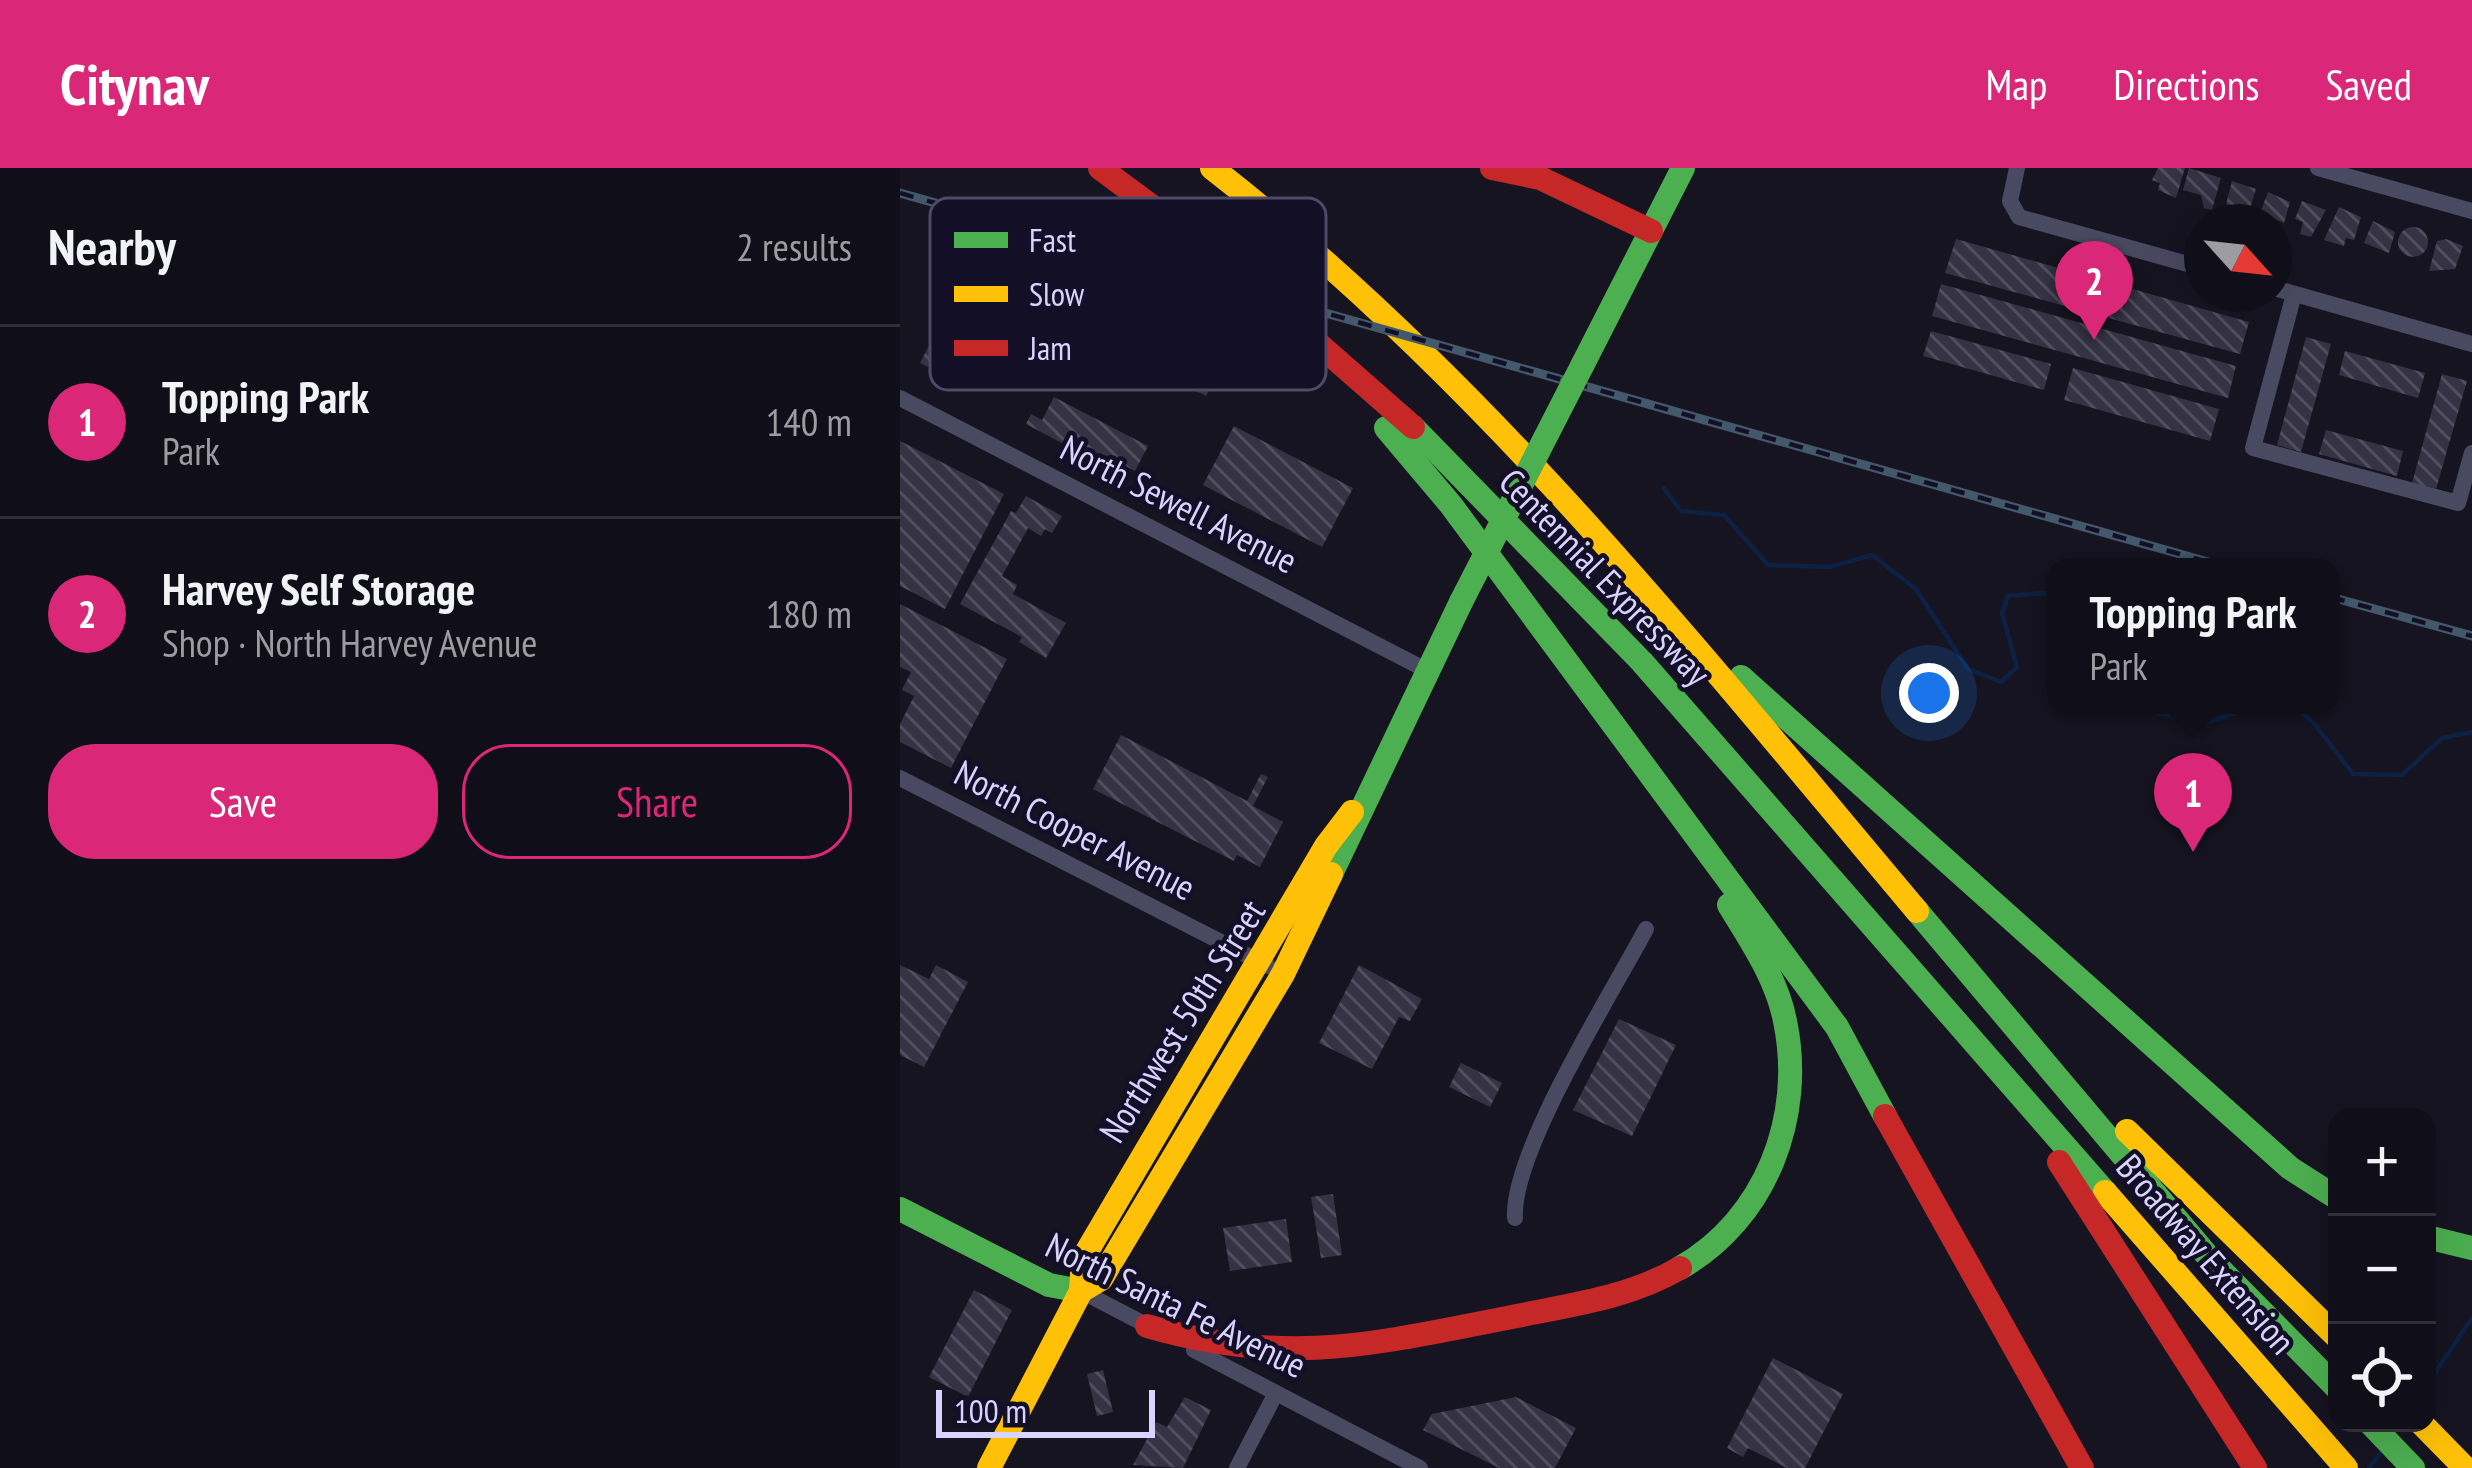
<!DOCTYPE html>
<html lang="en">
<head>
<meta charset="utf-8">
<style>
  body { margin:0; font-family:"PT Sans Narrow",sans-serif; background:#191822; color:#f1f3f6 }
  .controls { position:absolute; right:36px; bottom:36px; display:grid; overflow:hidden; border-radius:24px; box-shadow:0 12px 48px #0002 }
  .controls button { width:108px; height:108px; display:grid; place-items:center; padding:0; border:0; border-bottom:3px solid #302f38; background:#100f19; color:#f1f3f6; font:60px sans-serif }
  .compass { position:absolute; left:1284px; top:36px; width:108px; height:108px; border-radius:50%; background:#100f19; box-shadow:0 12px 48px #0002; rotate:117deg }
  .scale { position:absolute; left:36px; bottom:30px; width:219px; box-sizing:border-box; padding-left:12px; border:6px solid #d9d4ff; border-top:0; font-size:33px; line-height:42px; white-space:nowrap; color:#d9d4ff; -webkit-text-stroke:9px #130f26; paint-order:stroke }
  .you { position:absolute; left:1029px; top:525px; width:42px; height:42px; margin:-30px; border:9px solid #fff; border-radius:50%; background:#1a73e8; box-shadow:0 0 0 18px #1a73e833 }
  .badge { display:grid; place-items:center; width:78px; height:78px; border-radius:50%; background:#db2777; color:#fff; font-size:39px; font-weight:700 }
  .pin { position:absolute; translate:-50% -99px; filter:drop-shadow(0 3px 6px #0008) }
  .pin::after { content:''; position:absolute; top:63px; width:42px; height:36px; background:inherit; clip-path:polygon(0 0,100% 0,50% 100%) }
  .popup { position:absolute; left:1146px; top:390px; width:294px; height:156px; box-sizing:border-box; display:grid; place-content:center; border-radius:24px; background:#100f19; filter:drop-shadow(0 3px 9px #0005); font-size:39px; white-space:nowrap; color:#9c9ca2 }
  .popup b { font-size:45px; color:#f1f3f6 }
  .popup::after { content:''; position:absolute; left:50%; top:100%; margin-left:-24px; border:24px solid transparent; border-top-color:#100f19 }
  .list { margin:0; padding:0; list-style:none }
  h2 { display:flex; justify-content:space-between; align-items:center; height:156px; margin:0; padding:0 48px; font-size:51px }
  h2 small { font-size:39px; font-weight:400; color:#9c9ca2 }
  .list li { display:grid; grid-template-columns:78px 1fr auto; gap:36px; align-items:center; box-sizing:border-box; height:192px; padding:0 48px; border-top:3px solid #302f38 }
  .list b { display:block; font-size:45px; white-space:nowrap }
  .list p { margin:0; font-size:39px; white-space:nowrap; color:#9c9ca2 }
  .list em { font-size:39px; font-style:normal; color:#9c9ca2 }
  .actions { display:flex; gap:24px; padding:36px 48px }
  .actions a { flex:1; padding:27px 0; border:3px solid #db2777; border-radius:48px; text-align:center; font-size:42px; color:#db2777 }
  .actions .main { background:#db2777; color:#fff }
  .icon { flex:none; width:66px; height:66px; fill:none; stroke:currentColor; stroke-width:2; stroke-linecap:round; stroke-linejoin:round }
  .map { position:relative; flex:none; width:1572px; height:1300px; overflow:hidden }
  header { display:flex; align-items:center; gap:72px; box-sizing:border-box; height:168px; padding:0 60px; background:#db2777; color:#fff }
  header strong { font-size:57px }
  nav { display:flex; gap:66px; margin-inline-start:auto; font-size:42px }
  main { display:flex }
  aside { flex:1; background:#100f19 }
  .map>svg:first-child { display:block }
  .lines { fill:none; stroke-linecap:round; stroke-linejoin:round }
  .stream { stroke:#0d2144; stroke-width:4.5 }
  .building { fill:url(#building-back-hatch) }
  .street { stroke:#4a4962; stroke-width:16 }
  .fast { stroke:#4caf50; stroke-width:24 }
  .slow { stroke:#ffc107; stroke-width:24 }
  .jam { stroke:#c62828; stroke-width:24 }
  .rail-casing { stroke:#43596b; stroke-width:9 }
  .rail { stroke:#130f26; stroke-width:4.5; stroke-dasharray:14; stroke-linecap:butt }
  .fast-bridge { stroke:#4caf50; stroke-width:24 }
  .labels { text-anchor:middle; stroke-width:9; stroke-linejoin:round; paint-order:stroke }
  .street-label { font-size:36px; fill:#d9d4ff; stroke:#130f26 }
  .key { fill:#130f26; stroke:#4e4a67; stroke-width:3 }
  .key-label { font-size:33px; fill:#d9d4ff }
</style>
</head>
<body>
<header>
<strong>Citynav</strong>
<nav><a>Map</a><a>Directions</a><a>Saved</a></nav>
</header>
<main>
<aside>
<h2>Nearby<small>2 results</small></h2>
<ul class="list">
<li><span class="badge">1</span><div><b>Topping Park</b><p>Park</p></div><em>140 m</em></li>
<li><span class="badge">2</span><div><b>Harvey Self Storage</b><p>Shop · North Harvey Avenue</p></div><em>180 m</em></li>
</ul>
<div class="actions"><a class="main">Save</a><a>Share</a></div>
</aside>
<div class="map">
<svg width="1572" height="1300" viewBox="0 0 1572 1300">
  <defs>
    <pattern id="building-back-hatch" width="6" height="6" patternUnits="userSpaceOnUse" patternTransform="scale(3)"><rect width="6" height="6" fill="#343243"/><path d="M-1 5l2 2M0 0l6 6M5-1l2 2" fill="none" stroke="#514f5f"/></pattern>
  </defs>
  <rect width="100%" height="100%" fill="#161421"/>
  <g class="lines">
    <g class="stream">
      <polyline points="764,320 781,343 824,347 868,397 930,399 972,387 1016,421 1068,501 1101,514 1117,499 1102,445 1108,428 1144,425 1155,432"/>
      <polyline points="1222,537 1305,555 1360,537"/>
      <polyline points="1390,537 1413,554 1453,606 1502,607 1542,570 1572,564"/>
      <polyline points="1527,1217 1572,1150"/>
      <polyline points="1469,1300 1481,1284"/>
    </g>
  </g>
  <g class="building">
    <polygon points="1258,0 1285,0 1276,30 1258,22 1260,15 1252,12"/>
    <polygon points="1289,0 1321,10 1312,42 1304,40 1301,27 1283,22"/>
    <polygon points="1332,13 1356,21 1348,47 1326,36"/>
    <polygon points="1368,24 1390,34 1384,55 1360,45"/>
    <polygon points="1402,33 1426,42 1411,69 1400,66 1403,54 1395,51"/>
    <polygon points="1439,39 1461,49 1454,72 1446,70 1444,78 1424,72"/>
    <polygon points="1473,53 1495,64 1489,85 1464,75"/>
    <circle cx="1513" cy="74" r="15"/>
    <polygon points="1056,71 1349,154 1340,186 1045,105"/>
    <polygon points="1546,71 1563,78 1555,101 1529,103 1537,73"/>
    <polygon points="160,109 208,134 214,121 275,152 269,163 274,166 279,155 330,181 306,228 255,202 258,196 146,138"/>
    <polygon points="1041,116 1336,198 1328,230 1032,148"/>
    <polygon points="47,142 109,174 86,220 56,205 58,200 48,195 42,206 20,195"/>
    <polygon points="1031,163 1151,196 1144,222 1023,188"/>
    <polygon points="1406,169 1431,176 1401,284 1377,277"/>
    <polygon points="1445,183 1525,205 1518,230 1439,207"/>
    <polygon points="1173,200 1319,241 1310,273 1164,232"/>
    <polygon points="1542,206 1567,213 1536,321 1512,315"/>
    <polygon points="154,229 248,278 235,303 211,291 207,299 183,286 187,280 175,273 171,280 126,256 131,246 142,252"/>
    <polygon points="334,258 453,320 422,379 303,317"/>
    <polygon points="1426,262 1503,283 1497,308 1419,286"/>
    <polygon points="0,273 104,326 45,441 0,418"/>
    <polygon points="126,328 162,348 152,365 145,361 141,368 128,360 102,408 117,417 113,426 166,455 146,490 119,474 122,469 60,436 111,343 116,345"/>
    <polygon points="0,436 107,491 51,600 0,574 0,556 14,528 2,522 11,504 0,499"/>
    <polygon points="221,567 347,633 361,606 368,609 353,638 383,654 360,699 337,687 334,693 193,621"/>
    <polygon points="0,797 29,811 36,797 68,814 24,899 0,887"/>
    <polygon points="459,797 522,831 510,853 499,849 472,901 419,875"/>
    <polygon points="719,851 776,877 732,968 673,942"/>
    <polygon points="561,895 602,915 590,939 549,919"/>
    <polygon points="433,1026 442,1087 421,1090 411,1029"/>
    <polygon points="386,1051 392,1094 330,1103 323,1060"/>
    <polygon points="74,1122 112,1142 68,1229 29,1209"/>
    <polygon points="873,1190 943,1226 905,1300 887,1300 848,1280 843,1289 827,1280"/>
    <polygon points="203,1202 213,1244 197,1248 187,1206"/>
    <polygon points="285,1229 311,1242 283,1300 233,1297 256,1254 267,1259"/>
    <polygon points="616,1229 676,1260 655,1300 599,1300 523,1262 532,1246"/>
  </g>
  <g class="lines">
    <g class="street">
      <polyline points="1117,0 1110,33 1119,49 1302,100"/>
      <polyline points="1418,0 1572,43"/>
      <polyline points="1374,120 1572,176"/>
      <polyline points="1394,126 1353,280 1558,335 1572,285"/>
      <polyline points="0,230 526,502"/>
      <polyline points="0,610 368,798"/>
      <path d="M615 1050C611 985 712 825 746 761"/>
      <polyline points="181,1123 250,1159"/>
      <polyline points="294,1182 520,1300"/>
      <polyline points="337,1300 376,1225"/>
    </g>
    <g class="fast">
      <polyline points="683,196 783,0"/>
      <polyline points="513,259 742,494 1205,1024"/>
      <polyline points="486,260 551,337 937,859 985,948"/>
      <polyline points="841,509 1390,1000 1437,1030"/>
      <polyline points="431,706 561,434"/>
      <polyline points="1017,743 1311,1092 1437,1220"/>
      <polyline points="0,1041 149,1117 181,1123"/>
      <polyline points="1527,1069 1572,1080"/>
      <path d="M780 1100C866 1051 905 949 885 853 877 811 851 773 829 737"/>
      <polyline points="1470,1255 1513,1300"/>
    </g>
    <g class="slow">
      <path d="M312 0C582 209 798 483 1017 743"/>
      <polyline points="1227,963 1437,1169"/>
      <polyline points="1205,1024 1446,1300"/>
      <polyline points="181,1123 183,1090 426,678 452,644"/>
      <polyline points="1521,1255 1565,1300"/>
      <polyline points="89,1300 181,1123 201,1111 383,806 431,706"/>
    </g>
    <g class="jam">
      <polyline points="200,0 317,87 513,259"/>
      <polyline points="592,0 640,10 751,63"/>
      <polyline points="985,948 1182,1300"/>
      <polyline points="1159,994 1355,1300"/>
      <path d="M247 1158C388 1199 473 1176 612 1149 669 1137 729 1130 780 1100"/>
    </g>
    <g class="rail-casing">
      <g id="rail">
        <polyline points="0,25 1326,399"/>
        <polyline points="1431,429 1572,468"/>
      </g>
    </g>
    <use href="#rail" class="rail"/>
    <polyline class="fast-bridge" points="561,434 683,196"/>
  </g>
  <g class="labels">
    <g class="street-label">
      <text transform="translate(279 336) rotate(27)" y="13">North Sewell Avenue</text>
      <text transform="translate(705 409) rotate(46)" y="13">Centennial Expressway</text>
      <text transform="translate(175 662) rotate(27)" y="13">North Cooper Avenue</text>
      <text transform="translate(282 853) rotate(-58)" y="13">Northwest 50th Street</text>
      <text transform="translate(1306 1086) rotate(49)" y="13">Broadway Extension</text>
      <text transform="translate(276 1137) rotate(26)" y="13">North Santa Fe Avenue</text>
    </g>
  </g>
  <rect x="30" y="30" width="396" height="192" rx="18" class="key"/>
  <rect x="54" y="64" width="54" height="16" fill="#4caf50"/>
  <rect x="54" y="118" width="54" height="16" fill="#ffc107"/>
  <rect x="54" y="172" width="54" height="16" fill="#c62828"/>
  <g class="key-label">
    <text x="129" y="84">Fast</text>
    <text x="129" y="138">Slow</text>
    <text x="129" y="192">Jam</text>
  </g>
</svg>
<div class="controls">
<button>+</button>
<button>−</button>
<button><svg class="icon" aria-label="locate" viewBox="0 0 24 24"><circle cx="12" cy="12" r="6"/><path d="M12 2v4M12 18v4M2 12h4M18 12h4"/></svg></button>
</div>
<svg class="compass" viewBox="-18 -18 36 36"><path d="M0-13l5 13h-10z" fill="#e53935"/><path d="M0 13l5-13h-10z" fill="#9c9ca2"/></svg>
<div class="scale">100 m</div>
<div class="you"></div>
<div class="pin badge" style="left:1293px;top:684px">1</div>
<div class="popup"><b>Topping Park</b>Park</div>
<div class="pin badge" style="left:1194px;top:172px">2</div>
</div>
</main>
</body>
</html>
